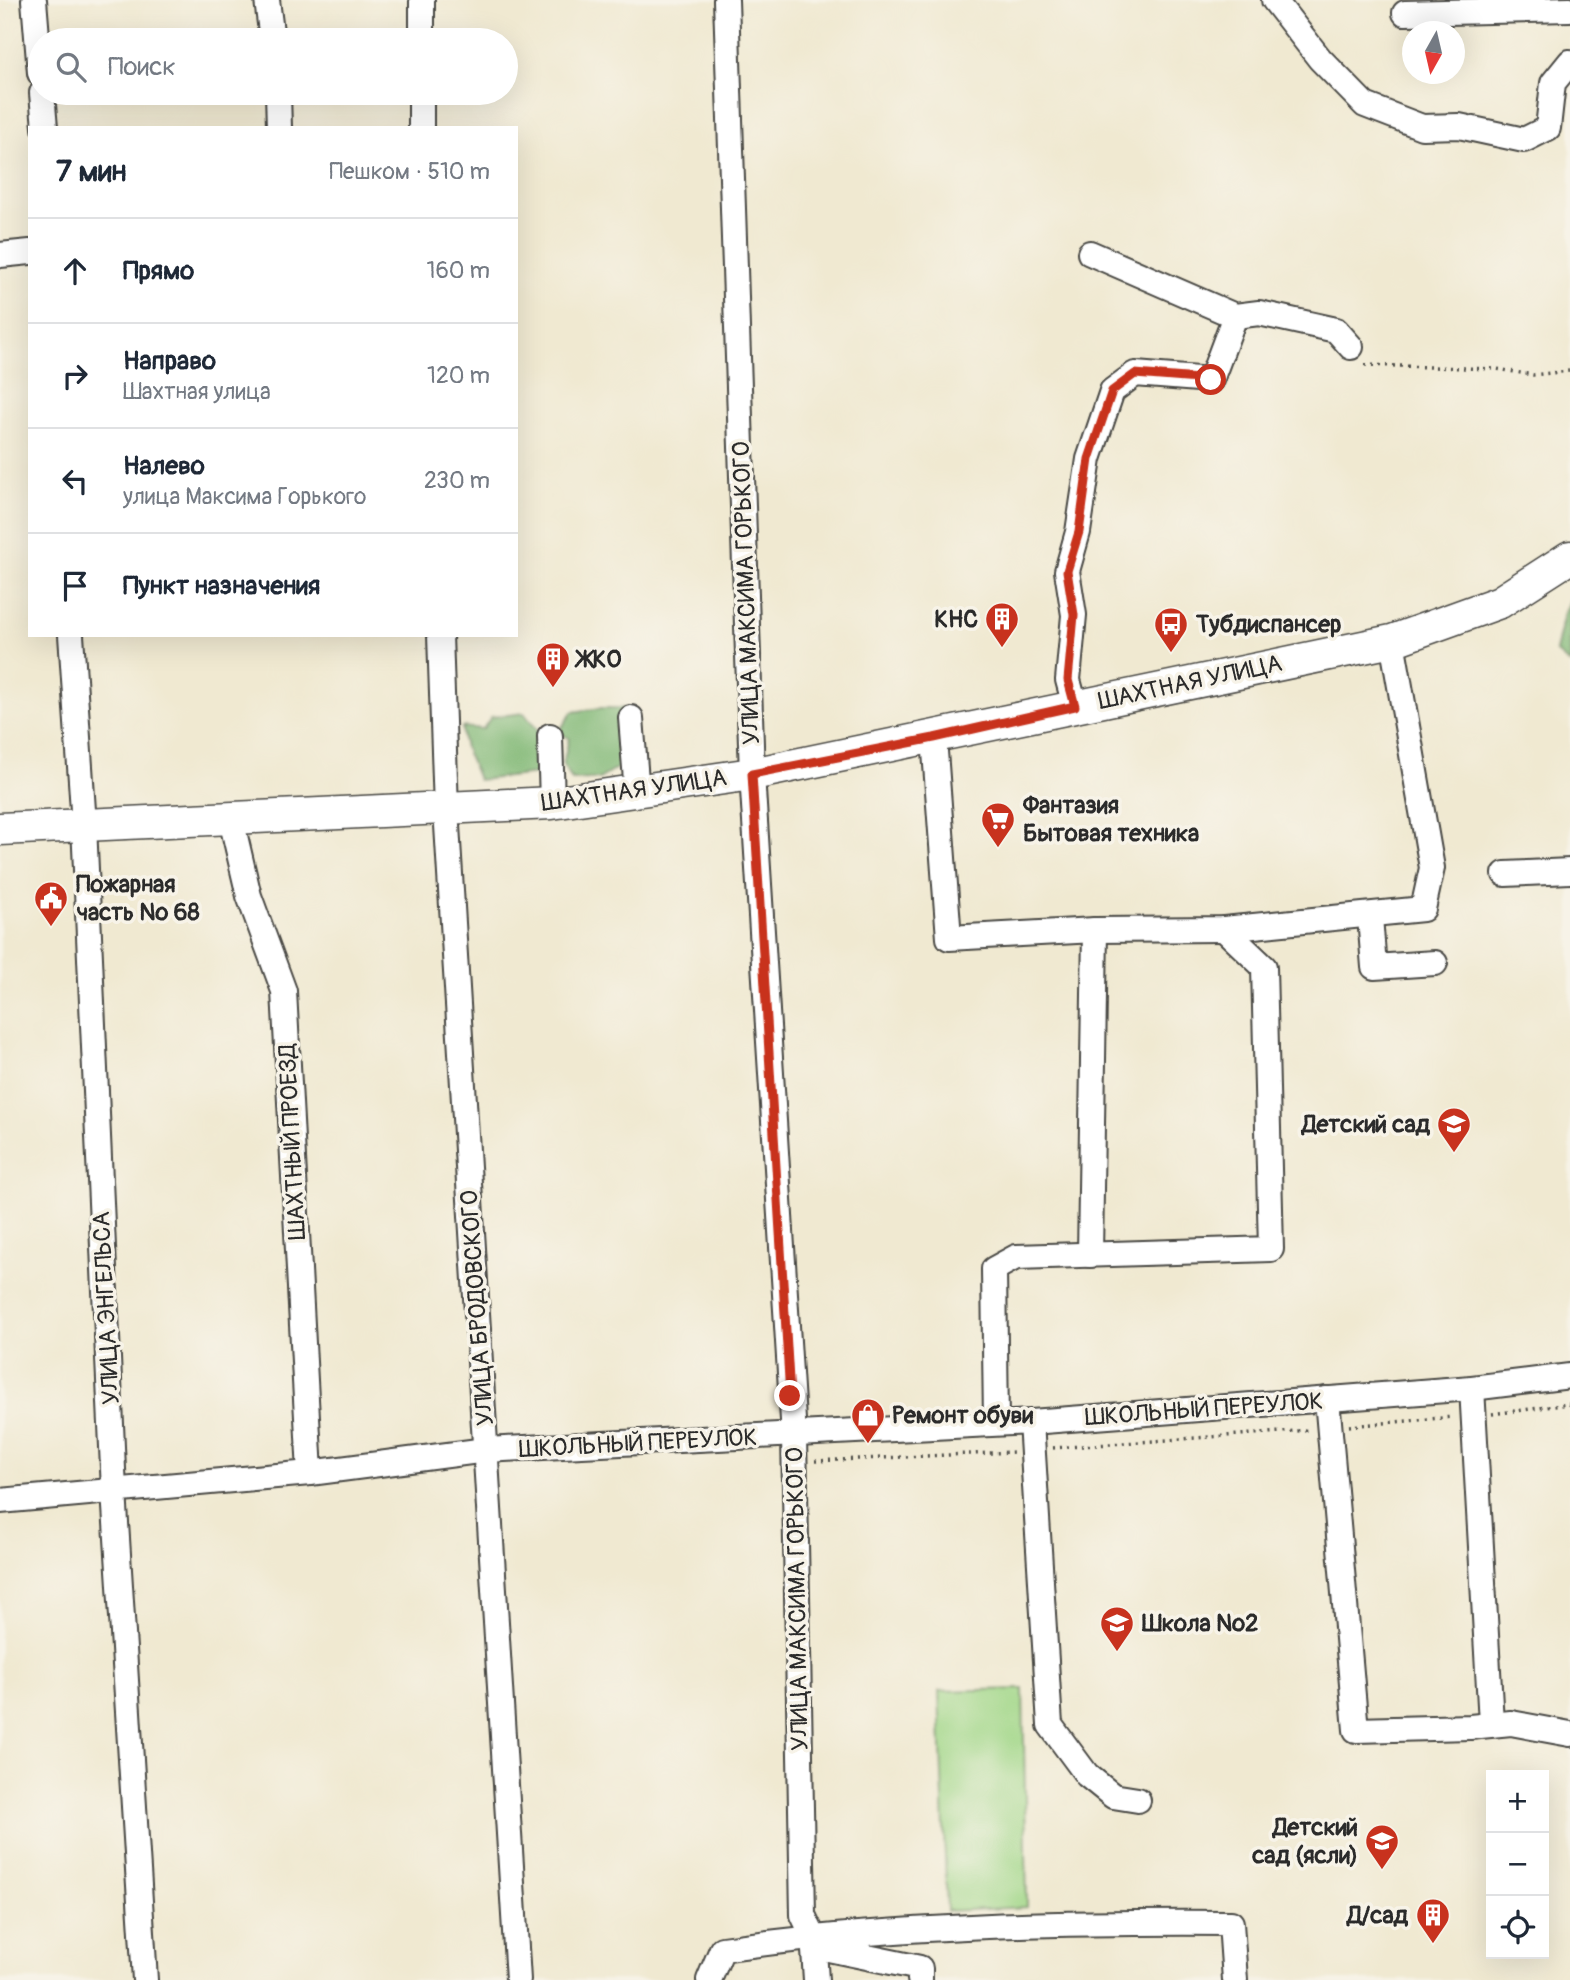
<!DOCTYPE html>
<html lang="ru">
<head>
<meta charset="utf-8">
<style>
  body { margin:0; font-family:Pangolin,sans-serif; background:#f6f6f7; color:#1f2937 }
  .controls { position:absolute; right:21px; bottom:21px; display:grid; overflow:hidden; border-radius:0px; box-shadow:0 7px 28px #0002 }
  .controls button { width:63px; height:63px; display:grid; place-items:center; padding:0; border:0; border-bottom:2px solid #e0e1e3; background:#fff; color:#1f2937; font:35px sans-serif }
  .compass { position:absolute; left:1402px; top:21px; width:63px; height:63px; border-radius:50%; background:#fff; box-shadow:0 7px 28px #0002; rotate:188deg }
  .stop { position:absolute; width:21px; height:21px; margin:-16px; border:5px solid #c8321e; border-radius:50%; background:#fff }
  .stop.end { background:#c8321e; border-color:#fff; box-shadow:0 2px 7px #0008 }
  .list { margin:0; padding:0; list-style:none }
  h2 { display:flex; justify-content:space-between; align-items:center; height:91px; margin:0; padding:0 28px; font-size:30px }
  h2 small { font-size:23px; font-weight:400; color:#747a83 }
  .list li { display:grid; grid-template-columns:46px 1fr auto; gap:21px; align-items:center; box-sizing:border-box; height:105px; padding:0 28px; border-top:2px solid #e0e1e3 }
  .list b { display:block; font-size:26px; white-space:nowrap }
  .list p { margin:0; font-size:23px; white-space:nowrap; color:#747a83 }
  .list em { font-size:23px; font-style:normal; color:#747a83 }
  .icon { flex:none; width:38px; height:38px; fill:none; stroke:currentColor; stroke-width:2; stroke-linecap:round; stroke-linejoin:round }
  .map { position:relative; flex:none; width:1570px; height:1980px; overflow:hidden }
  .search { position:absolute; background:#fff; box-shadow:0 7px 28px #0002; left:28px; top:28px; width:490px; height:77px; display:flex; align-items:center; gap:18px; box-sizing:border-box; padding:0 24px; border-radius:38px; color:#747a83; font-size:26px }
  .panel { position:absolute; background:#fff; box-shadow:0 7px 28px #0002; left:28px; top:126px; width:490px; height:511px; border-radius:0px }
  .map>svg:first-child { display:block }
  .green { fill:#a1d788; stroke:#66815a; stroke-width:2 }
  .forest { fill:#80b874; stroke:#567250; stroke-width:2 }
  .lines { fill:none; stroke-linecap:round; stroke-linejoin:round }
  .minor-casing { stroke:#494844; stroke-width:28 }
  .major-casing { stroke:#494844; stroke-width:35 }
  .path { stroke:#494844; stroke-width:3.5; stroke-dasharray:2 5; stroke-linecap:butt }
  .minor { stroke:#fff; stroke-width:24 }
  .major { stroke:#fff; stroke-width:32 }
  .route { stroke:#c8321e; stroke-width:9 }
  .labels { text-anchor:middle; stroke-width:7; stroke-linejoin:round; paint-order:stroke }
  .street-label { font-size:24px; fill:#2b2b2b; stroke:#f7f3e8 }
  .poi-label { font-size:24px; font-weight:bold; fill:#2b2b2b; stroke:#f7f3e8; text-anchor:start }
</style>
</head>
<body>
<div class="map">
<svg width="1570" height="1980" viewBox="0 0 1570 1980">
  <rect width="100%" height="100%" fill="#f7f3e8"/>
  <filter id="ink" filterUnits="userSpaceOnUse"><feTurbulence type="fractalNoise" baseFrequency=".0143" numOctaves="2"/><feDisplacementMap in="SourceGraphic" scale="14" xChannelSelector="R" yChannelSelector="G"/><feConvolveMatrix kernelMatrix="1 2 1 2 8 2 1 2 1" color-interpolation-filters="sRGB"/></filter>
  <filter id="wash" filterUnits="userSpaceOnUse"><feTurbulence type="fractalNoise" baseFrequency=".00686" numOctaves="4" result="noise"/><feDisplacementMap in="SourceGraphic" scale="28" xChannelSelector="R" yChannelSelector="G"/><feGaussianBlur stdDeviation="1.57" result="paint"/><feColorMatrix in="noise" values="0 0 0 0 0 0 0 0 0 0 0 0 0 0 0 0 0 1.4 0 .05"/><feComposite in="paint" operator="in"/></filter>
  <g filter="url(#wash)">
    <rect width="100%" height="100%" fill="#f0e9d1"/>
    <polygon class="green" points="1023,1689 1027,1907 947,1911 939,1691"/>
    <g class="forest">
      <polygon points="1570,598 1570,664 1556,652 1564,613"/>
      <polygon points="601,708 625,708 621,766 599,779 572,780 563,764 569,738 558,733 572,712"/>
      <path d="M524 713 539 732 537 774 478 780C471 758 462 751 462 727L483 729 491 717Z"/>
    </g>
  </g>
  <g filter="url(#ink)">
    <g class="lines">
      <g class="minor-casing">
        <g id="minor">
          <polyline points="34,0 40,73"/>
          <polyline points="267,0 272,40"/>
          <polyline points="726,0 752,774 794,1436 803,1915 813,1936 816,1980"/>
          <polyline points="1274,0 1320,59 1365,105 1422,127 1459,126 1524,140 1548,128 1553,83 1570,62"/>
          <polyline points="1405,13 1570,9"/>
          <polyline points="422,40 422,0"/>
          <polyline points="42,93 45,128"/>
          <polyline points="278,93 279,128"/>
          <polyline points="421,128 421,93"/>
          <polyline points="1090,253 1235,316"/>
          <polyline points="0,255 30,252"/>
          <polyline points="1235,316 1259,313 1336,330 1351,347"/>
          <polyline points="71,635 84,825 114,1491 145,1980"/>
          <polyline points="440,635 446,809 518,1980"/>
          <polyline points="1075,706 1068,680 1074,615 1067,571 1078,532 1089,459 1112,391 1135,374 1211,380 1235,316"/>
          <polyline points="631,718 637,793"/>
          <polyline points="550,736 552,803"/>
          <polyline points="934,738 949,938 1095,930 1224,929 1423,909 1432,868 1392,641"/>
          <polyline points="231,819 249,896 284,991 310,1473"/>
          <polyline points="1505,874 1570,871"/>
          <polyline points="1370,917 1374,967 1435,963"/>
          <polyline points="1090,1255 1095,930"/>
          <polyline points="1472,1388 1491,1723"/>
          <polyline points="1327,1399 1356,1730 1470,1727 1511,1723 1570,1734"/>
          <polyline points="996,1422 994,1269 1016,1257 1271,1249 1264,967 1224,929"/>
          <polyline points="1031,1422 1050,1725 1087,1775 1113,1796 1138,1800"/>
          <polyline points="0,1501 310,1473 486,1450 1031,1422 1472,1388 1570,1376"/>
          <polyline points="814,1946 920,1968 920,1980"/>
          <path d="M709 1980 722 1949C890 1925 1061 1922 1231 1923L1235 1980"/>
        </g>
      </g>
      <g class="major-casing">
        <polyline id="major" points="0,829 552,803 752,774 1392,641 1500,602 1570,557"/>
      </g>
      <g class="path">
        <polyline points="1365,365 1497,369 1533,375 1570,371"/>
        <polyline points="1492,1414 1570,1404"/>
        <polyline points="1349,1426 1453,1417"/>
        <polyline points="1053,1448 1310,1430"/>
        <polyline points="815,1461 1014,1452"/>
      </g>
      <use href="#minor" class="minor"/>
      <use href="#major" class="major"/>
    </g>
  </g>
  <g class="lines" filter="url(#ink)">
    <polyline class="route" points="790,1396 752,774 934,738 1075,706 1068,680 1074,615 1067,571 1079,532 1089,459 1112,391 1135,374 1211,380"/>
  </g>
  <defs>
    <g id="building-pin" transform="scale(1.75)"><path d="M0 17L-7.5 6A9.5 9.5 0 1 1 7.5 6Z" fill="#c8321e" stroke="#f7f3e8"/><path d="M-4-6H4V6H1V3H-1V6H-4ZM-2.5-4.3h1.7v1.8h-1.7ZM.8-4.3h1.7v1.8H.8ZM-2.5-1h1.7V.8h-1.7ZM.8-1h1.7V.8H.8Z" fill="#fff"/></g>
    <g id="bus-pin" transform="scale(1.75)"><path d="M0 17L-7.5 6A9.5 9.5 0 1 1 7.5 6Z" fill="#c8321e" stroke="#f7f3e8"/><path d="M-5-6H5V4H4V6H2V4H-2V6H-4V4H-5ZM-3.5-4V0h7V-4ZM-3.5 1.2v1.5H-2V1.2ZM2 1.2v1.5H3.5V1.2Z" fill="#fff"/></g>
    <g id="supermarket-pin" transform="scale(1.75)"><path d="M0 17L-7.5 6A9.5 9.5 0 1 1 7.5 6Z" fill="#c8321e" stroke="#f7f3e8"/><path d="M-6-5.5h2.5l.6 2H6L4.5 2H-2.5L-4.4-4H-6ZM-1.5 3.2a1.3 1.3 0 1 0 .1 0ZM3 3.2a1.3 1.3 0 1 0 .1 0Z" fill="#fff"/></g>
    <g id="civic-pin" transform="scale(1.75)"><path d="M0 17L-7.5 6A9.5 9.5 0 1 1 7.5 6Z" fill="#c8321e" stroke="#f7f3e8"/><path d="M-.6-6.5H3V-4.5H.6V-3L4-1V1h2V6H-6V1h2V-1L-.6-3ZM-1.2 2.5V6h2.4V2.5Z" fill="#fff"/></g>
    <g id="school-pin" transform="scale(1.75)"><path d="M0 17L-7.5 6A9.5 9.5 0 1 1 7.5 6Z" fill="#c8321e" stroke="#f7f3e8"/><path d="M0-5L7-2L0 1L-7-2ZM-4 1L0 2.5L4 1V4Q0 6-4 4Z" fill="#fff"/></g>
    <g id="shop-pin" transform="scale(1.75)"><path d="M0 17L-7.5 6A9.5 9.5 0 1 1 7.5 6Z" fill="#c8321e" stroke="#f7f3e8"/><path d="M-5-2.5h2.3a2.7 3.5 0 0 1 5.4 0H5L5.5 6h-11ZM-1.5-2.5h3a1.5 2.3 0 0 0-3 0Z" fill="#fff"/></g>
  </defs>
  <g fill-rule="evenodd">
    <use href="#building-pin" x="1002" y="619"/>
    <use href="#bus-pin" x="1171" y="624"/>
    <use href="#building-pin" x="553" y="659"/>
    <use href="#supermarket-pin" x="998" y="819"/>
    <use href="#civic-pin" x="51" y="898"/>
    <use href="#school-pin" x="1454" y="1124"/>
    <use href="#shop-pin" x="868" y="1415"/>
    <use href="#school-pin" x="1117" y="1623"/>
    <use href="#school-pin" x="1382" y="1841"/>
    <use href="#building-pin" x="1433" y="1915"/>
  </g>
  <g class="labels">
    <g class="street-label">
      <text transform="translate(746 593) rotate(-92)" y="8">УЛИЦА МАКСИМА ГОРЬКОГО</text>
      <text transform="translate(1190 682) rotate(-12)" y="8">ШАХТНАЯ УЛИЦА</text>
      <text transform="translate(634 790) rotate(-8)" y="8">ШАХТНАЯ УЛИЦА</text>
      <text transform="translate(292 1142) rotate(-93)" y="8">ШАХТНЫЙ ПРОЕЗД</text>
      <text transform="translate(106 1308) rotate(-93)" y="8">УЛИЦА ЭНГЕЛЬСА</text>
      <text transform="translate(477 1308) rotate(-94)" y="8">УЛИЦА БРОДОВСКОГО</text>
      <text transform="translate(1204 1409) rotate(-4)" y="8">ШКОЛЬНЫЙ ПЕРЕУЛОК</text>
      <text transform="translate(638 1443) rotate(-3)" y="8">ШКОЛЬНЫЙ ПЕРЕУЛОК</text>
      <text transform="translate(797 1599) rotate(-91)" y="8">УЛИЦА МАКСИМА ГОРЬКОГО</text>
    </g>
    <g class="poi-label">
      <text x="978" y="627" text-anchor="end">КНС</text>
      <text x="1196" y="632">Тубдиспансер</text>
      <text x="578" y="667">ЖКО</text>
      <text x="1023" y="813">Фантазия<tspan x="1023" dy="28">Бытовая техника</tspan></text>
      <text x="76" y="892">Пожарная<tspan x="76" dy="28">часть № 68</tspan></text>
      <text x="1430" y="1132" text-anchor="end">Детский сад</text>
      <text x="892" y="1423">Ремонт обуви</text>
      <text x="1142" y="1631">Школа №2</text>
      <text x="1358" y="1835" text-anchor="end">Детский<tspan x="1358" dy="28">сад (ясли)</tspan></text>
      <text x="1408" y="1923" text-anchor="end">Д/сад</text>
    </g>
  </g>
</svg>
<div class="controls">
<button>+</button>
<button>−</button>
<button><svg class="icon" aria-label="locate" viewBox="0 0 24 24"><circle cx="12" cy="12" r="6"/><path d="M12 2v4M12 18v4M2 12h4M18 12h4"/></svg></button>
</div>
<svg class="compass" viewBox="-18 -18 36 36"><path d="M0-13l5 13h-10z" fill="#e53935"/><path d="M0 13l5-13h-10z" fill="#747a83"/></svg>
<div class="stop" style="left:1211px;top:380px"></div>
<div class="stop end" style="left:790px;top:1396px"></div>
<div class="search"><svg class="icon" aria-label="search" viewBox="0 0 24 24"><circle cx="10" cy="10" r="6"/><path d="M15 15l6 6"/></svg>Поиск</div>
<section class="panel">
<h2>7 мин<small>Пешком · 510 m</small></h2>
<ul class="list">
<li><svg class="icon" aria-label="ahead" viewBox="0 0 24 24"><path d="M12 20V5M6 11l6-6 6 6"/></svg><div><b>Прямо</b></div><em>160 m</em></li>
<li><svg class="icon" aria-label="right" viewBox="0 0 24 24"><path d="M7 20v-9h11M14 6l5 5-5 5"/></svg><div><b>Направо</b><p>Шахтная улица</p></div><em>120 m</em></li>
<li><svg class="icon" aria-label="left" viewBox="0 0 24 24"><path d="M17 20v-9H6M10 6l-5 5 5 5"/></svg><div><b>Налево</b><p>улица Максима Горького</p></div><em>230 m</em></li>
<li><svg class="icon" aria-label="arrive" viewBox="0 0 24 24"><path d="M6 21V4h12l-3 4 3 4H6"/></svg><div><b>Пункт назначения</b></div></li>
</ul>
</section>
</div>
</body>
</html>
